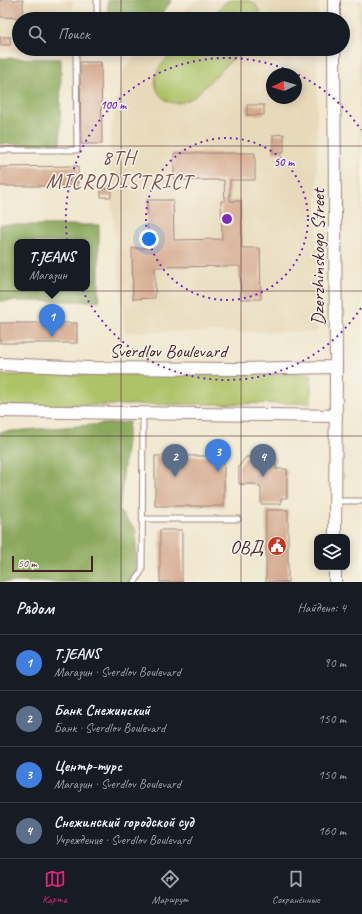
<!DOCTYPE html>
<html lang="ru">
<head>
<meta charset="utf-8">
<style>
  body { margin:0; font-family:Caveat,sans-serif; background:#242831; color:#f1f3f6 }
  .controls { position:absolute; right:12px; bottom:12px; display:grid; overflow:hidden; border-radius:8px; box-shadow:0 2px 10px #0003 }
  .controls button { width:36px; height:36px; display:grid; place-items:center; padding:0; border:0; border-bottom:1px solid #363941; background:#171b24; color:#f1f3f6; font:20px sans-serif }
  .compass { position:absolute; left:266px; top:68px; width:36px; height:36px; border-radius:50%; background:#171b24; box-shadow:0 2px 10px #0003; rotate:266deg }
  .scale { position:absolute; left:12px; bottom:10px; width:81px; box-sizing:border-box; padding-left:4px; border:2px solid #4a1f2b; border-top:0; font-size:11px; line-height:14px; white-space:nowrap; color:#4a1f2b; -webkit-text-stroke:3px #f7f3e8; paint-order:stroke }
  .you { position:absolute; left:149px; top:239px; width:14px; height:14px; margin:-10px; border:3px solid #fff; border-radius:50%; background:#1a73e8; box-shadow:0 0 0 6px #1a73e833 }
  .badge { display:grid; place-items:center; width:26px; height:26px; border-radius:50%; background:#db2777; color:#fff; font-size:13px; font-weight:700 }
  .pin { position:absolute; translate:-50% -33px; filter:drop-shadow(0 1px 2px #0008) }
  .pin::after { content:''; position:absolute; top:21px; width:14px; height:12px; background:inherit; clip-path:polygon(0 0,100% 0,50% 100%) }
  .popup { position:absolute; left:14px; top:239px; width:76px; height:52px; box-sizing:border-box; display:grid; place-content:center; border-radius:8px; background:#171b24; filter:drop-shadow(0 1px 3px #0005); font-size:13px; white-space:nowrap; color:#9ea1a6 }
  .popup b { font-size:15px; color:#f1f3f6 }
  .popup::after { content:''; position:absolute; left:50%; top:100%; margin-left:-8px; border:8px solid transparent; border-top-color:#171b24 }
  .list { margin:0; padding:0; list-style:none }
  h2 { display:flex; justify-content:space-between; align-items:center; height:52px; margin:0; padding:0 16px; font-size:17px }
  h2 small { font-size:13px; font-weight:400; color:#9ea1a6 }
  .list li { display:grid; grid-template-columns:26px 1fr auto; gap:12px; align-items:center; box-sizing:border-box; height:56px; padding:0 16px; border-top:1px solid #363941 }
  .list b { display:block; font-size:15px; white-space:nowrap }
  .list p { margin:0; font-size:13px; white-space:nowrap; color:#9ea1a6 }
  .list em { font-size:13px; font-style:normal; color:#9ea1a6 }
  .icon { flex:none; width:22px; height:22px; fill:none; stroke:currentColor; stroke-width:2; stroke-linecap:round; stroke-linejoin:round }
  .map { position:relative; flex:none; width:362px; height:582px; overflow:hidden }
  .search { position:absolute; background:#171b24; box-shadow:0 2px 10px #0003; left:12px; right:12px; top:12px; height:44px; display:flex; align-items:center; gap:10px; box-sizing:border-box; padding:0 14px; border-radius:22px; color:#9ea1a6; font-size:15px }
  .sheet { height:276px; background:#171b24 }
  nav { display:flex; justify-content:space-around; align-items:center; box-sizing:border-box; height:56px; border-top:1px solid #363941; background:#171b24; font-size:11px; color:#9ea1a6 }
  nav a { display:grid; justify-items:center; gap:2px }
  nav .on { color:#db2777 }
  .map>svg:first-child { display:block }
  .built { fill:#e7daba; fill-rule:evenodd }
  .green { fill:#aec367; stroke:#7c7149 }
  .forest { fill:#8aa95c; stroke:#6a6444; fill-rule:evenodd }
  .building { fill:#d5ab90 }
  .lines { fill:none; stroke-linecap:round; stroke-linejoin:round }
  .service-casing { stroke:#9d847d; stroke-width:7 }
  .tertiary-casing { stroke:#9d847d; stroke-width:14 }
  .service { stroke:#fff; stroke-width:5 }
  .tertiary { stroke:#fff; stroke-width:12 }
  .grid { fill:none; stroke:#4a1f2b; stroke-width:1; stroke-opacity:0.55 }
  .ring { fill:none; stroke:#7b2cbf; stroke-width:2; stroke-dasharray:2 4 }
  .labels { text-anchor:middle; stroke-width:3; stroke-linejoin:round; paint-order:stroke }
  .street-label { font-size:19px; fill:#4a1f2b; stroke:#f7f3e8 }
  .poi-label { font-size:19px; fill:#4a1f2b; stroke:#f7f3e8; text-anchor:end }
  .quarter-label { font-size:21px; letter-spacing:1px; fill:#7b504e; stroke:#f7f3e8 }
  .centre { fill:#7b2cbf; stroke:#f7f3e8; stroke-width:2 }
  .ring-label { font-size:12px; text-anchor:middle; font-weight:bold; fill:#7b2cbf; stroke:#f7f3e8; stroke-width:3; stroke-linejoin:round; paint-order:stroke }
</style>
</head>
<body>
<div class="map">
<svg width="362" height="582" viewBox="0 0 362 582">
  <rect width="100%" height="100%" fill="#f7f3e8"/>
  <filter id="ink" filterUnits="userSpaceOnUse"><feTurbulence type="fractalNoise" baseFrequency=".025" numOctaves="2"/><feDisplacementMap in="SourceGraphic" scale="8" xChannelSelector="R" yChannelSelector="G"/><feConvolveMatrix kernelMatrix="1 2 1 2 8 2 1 2 1" color-interpolation-filters="sRGB"/></filter>
  <filter id="wash" filterUnits="userSpaceOnUse"><feTurbulence type="fractalNoise" baseFrequency=".012" numOctaves="4" result="noise"/><feDisplacementMap in="SourceGraphic" scale="16" xChannelSelector="R" yChannelSelector="G"/><feGaussianBlur stdDeviation="0.9" result="paint"/><feColorMatrix in="noise" values="0 0 0 0 0 0 0 0 0 0 0 0 0 0 0 0 0 1.4 0 .05"/><feComposite in="paint" operator="in"/></filter>
  <g filter="url(#wash)">
    <rect width="100%" height="100%" fill="#f0e8cf"/>
    <g class="built">
      <polygon points="0,0 73,0 73,19 19,19 19,49 72,49 72,53 0,52"/>
      <polygon points="196,0 318,0 318,19 176,19"/>
      <polygon points="358,0 362,0 362,422"/>
      <path d="M144 49H317V332H125L111 197 110 135 124 68ZM272 74H296V98H272Z"/>
    </g>
    <g class="green">
      <path d="M231 0C252 0 257 0 262 19H209L226 2Z"/>
      <path d="M178 49H243L194 97C188 100 183 103 176 103 161 103 151 86 157 72 161 63 170 56 178 49Z"/>
      <polygon points="311,374 311,403 0,406 0,375"/>
    </g>
    <g class="forest">
      <polygon points="108,0 172,0 158,19 109,19 108,18"/>
      <polygon points="0,58 61,59 60,145 0,144"/>
      <path d="M0 225H99V301H0ZM17 242H87V288H17Z"/>
      <polygon points="129,422 119,511 136,530 136,573 131,582 0,582 0,432"/>
    </g>
    <g id="blocks">
      <g class="building">
        <polygon points="0,0 23,0 23,18 0,17"/>
        <rect x="0" y="37" width="10" height="8"/>
        <polygon points="80,62 101,62 102,144 81,144"/>
        <rect x="247" y="105" width="17" height="10"/>
        <polygon points="284,134 284,153 273,153 273,135"/>
        <polygon points="174,153 255,153 255,180 230,180 230,201 241,201 242,248 260,248 261,299 241,299 240,266 155,267 155,298 133,299 132,248 148,248 147,200 173,200 174,240 222,239 221,201 225,201 224,180 174,180"/>
        <polygon points="78,166 78,186 0,186 0,167"/>
        <polygon points="111,188 111,197 101,197 101,189"/>
        <rect x="0" y="323" width="77" height="20"/>
        <rect x="155" y="456" width="69" height="50"/>
        <polygon points="246,457 275,457 276,469 287,469 287,498 281,498 281,504 261,504 261,488 255,484 239,484 239,466"/>
        <rect x="266" y="510" width="22" height="72"/>
        <rect x="160" y="530" width="22" height="52"/>
      </g>
    </g>
  </g>
  <g filter="url(#ink)">
    <use href="#blocks" fill-opacity="0" stroke="#9d847d" stroke-width="1"/>
    <g class="lines">
      <g class="service-casing">
        <g id="service">
          <polyline points="94,19 97,12 97,0"/>
          <polyline points="0,150 77,150 76,52 78,49"/>
          <polyline points="336,501 362,501"/>
          <polyline points="143,519 238,519"/>
          <polyline points="135,582 142,570 143,413"/>
        </g>
      </g>
      <g class="tertiary-casing">
        <g id="tertiary">
          <polyline points="334,0 334,19"/>
          <polyline points="334,49 336,367 335,537"/>
          <polyline points="0,364 89,368 243,369 336,367"/>
          <polyline points="0,411 336,416"/>
          <polyline points="335,582 335,567"/>
        </g>
      </g>
      <use href="#service" class="service"/>
      <use href="#tertiary" class="tertiary"/>
    </g>
  </g>
  <path class="grid" d="M121 0V19M241 0V19M121 49V582M241 49V582M0 146H362M0 291H362M0 436H362"/>
  <g class="ring">
    <circle cx="227" cy="219" r="81"/>
    <path d="M361 308A161 161 0 1 1 361 130"/>
  </g>
  <defs>
    <g id="civic-disc" transform="scale(1)"><circle r="9.5" fill="#c8321e" stroke="#f7f3e8"/><path d="M-.6-6.5H3V-4.5H.6V-3L4-1V1h2V6H-6V1h2V-1L-.6-3ZM-1.2 2.5V6h2.4V2.5Z" fill="#fff"/></g>
  </defs>
  <g fill-rule="evenodd">
    <use href="#civic-disc" x="277" y="546"/>
  </g>
  <g class="labels">
    <g class="street-label">
      <text transform="translate(317 257) rotate(-90)" y="7">Dzerzhinskogo Street</text>
      <text x="168" y="357">Sverdlov Boulevard</text>
    </g>
    <g class="poi-label">
      <text x="263" y="553">ОВД</text>
    </g>
    <g class="quarter-label">
      <text x="119" y="164">8TH<tspan x="119" dy="24">MICRODISTRICT</tspan></text>
    </g>
  </g>
  <circle cx="227" cy="219" r="6" class="centre"/>
  <g class="ring-label">
    <text x="113" y="109">100 m</text>
    <text x="284" y="166">50 m</text>
  </g>
</svg>
<div class="controls">
<button><svg class="icon" aria-label="layers" viewBox="0 0 24 24"><path d="M12 4l9 5-9 5-9-5zM3 14l9 5 9-5"/></svg></button>
</div>
<svg class="compass" viewBox="-18 -18 36 36"><path d="M0-13l5 13h-10z" fill="#e53935"/><path d="M0 13l5-13h-10z" fill="#9ea1a6"/></svg>
<div class="scale">50 m</div>
<div class="you"></div>
<div class="pin badge" style="left:52px;top:337px;background:#3f7fe0">1</div>
<div class="popup"><b>T.JEANS</b>Магазин</div>
<div class="pin badge" style="left:175px;top:477px;background:#5c6f8a">2</div>
<div class="pin badge" style="left:218px;top:472px;background:#3f7fe0">3</div>
<div class="pin badge" style="left:263px;top:477px;background:#5c6f8a">4</div>
<div class="search"><svg class="icon" aria-label="search" viewBox="0 0 24 24"><circle cx="10" cy="10" r="6"/><path d="M15 15l6 6"/></svg>Поиск</div>
</div>
<section class="sheet">
<h2>Рядом<small>Найдено: 4</small></h2>
<ul class="list">
<li><span class="badge" style="background:#3f7fe0">1</span><div><b>T.JEANS</b><p>Магазин · Sverdlov Boulevard</p></div><em>90 m</em></li>
<li><span class="badge" style="background:#5c6f8a">2</span><div><b>Банк Снежинский</b><p>Банк · Sverdlov Boulevard</p></div><em>150 m</em></li>
<li><span class="badge" style="background:#3f7fe0">3</span><div><b>Центр-турс</b><p>Магазин · Sverdlov Boulevard</p></div><em>150 m</em></li>
<li><span class="badge" style="background:#5c6f8a">4</span><div><b>Снежинский городской суд</b><p>Учреждение · Sverdlov Boulevard</p></div><em>160 m</em></li>
</ul>
</section>
<nav>
<a class="on"><svg class="icon" aria-label="map" viewBox="0 0 24 24"><path d="M3 6l6-2 6 2 6-2v14l-6 2-6-2-6 2zM9 4v14M15 6v14"/></svg>Карта</a>
<a><svg class="icon" aria-label="directions" viewBox="0 0 24 24"><path d="M12 3l9 9-9 9-9-9zM9 14v-3h6M13 9l2 2-2 2"/></svg>Маршрут</a>
<a><svg class="icon" aria-label="saved" viewBox="0 0 24 24"><path d="M7 4h10v16l-5-4-5 4z"/></svg>Сохранённые</a>
</nav>
</body>
</html>
